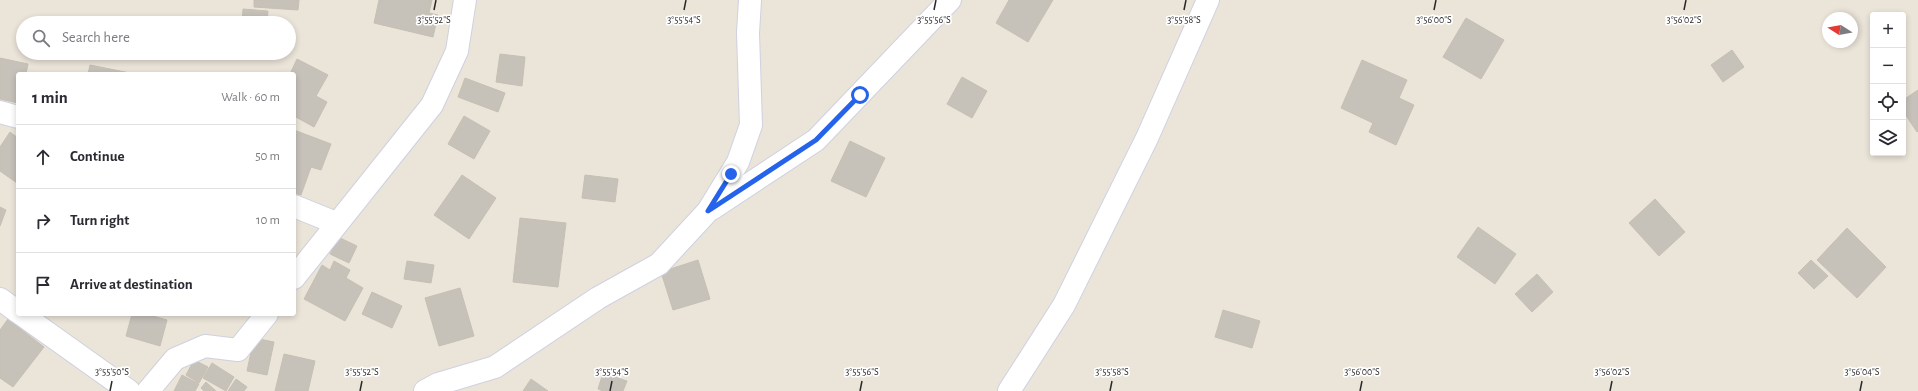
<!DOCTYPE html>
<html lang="en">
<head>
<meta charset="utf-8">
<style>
  body { margin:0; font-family:"Alegreya Sans",sans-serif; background:#f2f2f3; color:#2b2b33 }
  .controls { position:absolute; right:12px; top:12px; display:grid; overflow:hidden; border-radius:4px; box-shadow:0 2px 6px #0003 }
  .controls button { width:36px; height:36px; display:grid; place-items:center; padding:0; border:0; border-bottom:1px solid #e1e1e2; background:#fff; color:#2b2b33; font:20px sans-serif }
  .compass { position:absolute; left:1822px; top:12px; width:36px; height:36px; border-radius:50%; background:#fff; box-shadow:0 2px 6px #0003; rotate:281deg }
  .stop { position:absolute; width:12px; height:12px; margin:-9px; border:3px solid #2563eb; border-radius:50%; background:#fff }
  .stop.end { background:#2563eb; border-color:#fff; box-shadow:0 1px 4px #0008 }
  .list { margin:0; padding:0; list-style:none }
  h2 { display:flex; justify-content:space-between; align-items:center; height:52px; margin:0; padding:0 16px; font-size:17px }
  h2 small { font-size:13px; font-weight:400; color:#7c7c81 }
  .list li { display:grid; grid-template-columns:26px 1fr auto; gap:12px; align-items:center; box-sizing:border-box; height:64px; padding:0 16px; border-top:1px solid #e1e1e2 }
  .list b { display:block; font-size:15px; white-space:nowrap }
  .list em { font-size:13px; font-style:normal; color:#7c7c81 }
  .icon { flex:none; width:22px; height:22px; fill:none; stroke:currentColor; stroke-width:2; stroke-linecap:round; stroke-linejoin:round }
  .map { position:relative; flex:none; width:1918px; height:391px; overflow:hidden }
  .search { position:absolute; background:#fff; box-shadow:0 2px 6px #0003; left:16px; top:16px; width:280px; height:44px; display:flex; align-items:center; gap:10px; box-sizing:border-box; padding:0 14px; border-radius:22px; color:#7c7c81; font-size:15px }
  .panel { position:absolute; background:#fff; box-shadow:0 2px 6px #0003; left:16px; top:72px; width:280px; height:244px; border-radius:4px }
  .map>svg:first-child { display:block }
  .building { fill:#c6c1b9; stroke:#c6c0b3 }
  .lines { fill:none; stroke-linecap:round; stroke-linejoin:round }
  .minor-casing { stroke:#cfd1e1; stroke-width:24 }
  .minor { stroke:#fff; stroke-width:22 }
  .route { stroke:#2563eb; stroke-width:5 }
  .ticks { fill:none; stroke:#282828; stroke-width:1.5 }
  .ticks-label { font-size:10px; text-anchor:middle; fill:#282828; stroke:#fff; stroke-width:3.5; stroke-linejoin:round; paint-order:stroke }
</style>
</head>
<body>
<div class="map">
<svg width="1918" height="391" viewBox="0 0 1918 391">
  <rect width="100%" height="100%" fill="#ebe4d9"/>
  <g class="building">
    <polygon points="254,0 299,0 298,10 254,7"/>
    <polygon points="379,0 432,0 429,13 438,15 433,37 374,23"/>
    <polygon points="1009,0 1053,0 1028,42 996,23"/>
    <polygon points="243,9 268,11 267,23 242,23"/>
    <polygon points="1466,18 1504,40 1481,79 1443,57"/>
    <polygon points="1732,50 1744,67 1723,82 1711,65"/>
    <polygon points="500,54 525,57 522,86 496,82"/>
    <polygon points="0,58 28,64 26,74 18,74 18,103 0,99"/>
    <polygon points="297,59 328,75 316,96 327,102 314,127 294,116 294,74 290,74"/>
    <polygon points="1362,60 1407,80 1399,98 1414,105 1396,145 1369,132 1373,123 1341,108"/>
    <polygon points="90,65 135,74 88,74"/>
    <polygon points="962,77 987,91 972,118 947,104"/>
    <polygon points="465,78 505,93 498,112 458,97"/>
    <polygon points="1918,90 1918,131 1917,132 1903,111 1903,100"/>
    <polygon points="464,116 490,131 474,159 448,144"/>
    <polygon points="294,130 331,144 321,170 311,167 301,195 294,193"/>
    <polygon points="10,132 18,138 17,183 0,171 0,147"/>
    <polygon points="850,141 885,158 866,197 831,181"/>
    <polygon points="462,175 496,198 469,239 434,215"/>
    <polygon points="585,175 618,179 615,202 582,198"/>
    <polygon points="1655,199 1685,232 1659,256 1629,223"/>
    <polygon points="0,207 6,210 0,226"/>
    <polygon points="520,218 566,223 558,287 513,282"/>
    <polygon points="1478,227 1516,254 1495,284 1457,257"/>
    <polygon points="1847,228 1886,267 1857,298 1817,260"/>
    <polygon points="338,237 357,246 349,263 330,254"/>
    <polygon points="698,260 710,299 673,310 661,272"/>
    <polygon points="1811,260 1828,276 1814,289 1798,273"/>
    <polygon points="334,261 350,270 346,278 363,288 345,321 304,299 322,265 330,270"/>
    <polygon points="407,261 434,265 431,283 404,279"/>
    <polygon points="1537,274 1553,292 1532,312 1515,294"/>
    <polygon points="460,288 474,336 439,346 425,298"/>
    <polygon points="372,292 402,306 392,328 362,314"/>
    <polygon points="1223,310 1260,321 1252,348 1215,337"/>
    <polygon points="132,314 146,314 167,320 160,346 126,336"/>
    <polygon points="8,319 44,347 13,387 0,378 0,330"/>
    <polygon points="254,338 274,342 267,375 247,371"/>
    <polygon points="284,354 315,361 308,391 275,391"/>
    <polygon points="194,360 208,367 199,383 186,375"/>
    <polygon points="212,363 234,377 226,391 203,378"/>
    <polygon points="603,373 627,381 623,391 603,391 598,389"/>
    <polygon points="182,375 199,384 195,391 174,391"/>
    <polygon points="236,379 247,387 244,391 228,391"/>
    <polygon points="531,379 548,391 523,391"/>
    <polygon points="206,382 216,391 204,391 201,388"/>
  </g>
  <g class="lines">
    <g class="minor-casing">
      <g id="minor">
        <polyline points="0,112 18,117"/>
        <polyline points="294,206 336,223"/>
        <polyline points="713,208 816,140 950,0"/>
        <polyline points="294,278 432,105 457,51 465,0"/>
        <polyline points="0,299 18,312"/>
        <polyline points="21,314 129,391"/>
        <polyline points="148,391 175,359 205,346 238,350 267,314"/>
        <polyline points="425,391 438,384 495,367 598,298 659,264 708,211 738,162 751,125 748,33 750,0"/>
        <polyline points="1009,391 1064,305 1147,138 1208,0"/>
      </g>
    </g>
    <use href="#minor" class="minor"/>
  </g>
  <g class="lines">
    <polyline class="route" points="731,174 708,211 816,140 860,95"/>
  </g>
  <path class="ticks" d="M434 10 436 0M684 10 686 0M934 10 936 0M1184 10 1186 0M1434 10 1436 0M1684 10 1686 0M110 391 112 381M360 391 362 381M610 391 612 381M860 391 862 381M1110 391 1112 381M1360 391 1362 381M1610 391 1612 381M1860 391 1862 381"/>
  <g class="ticks-label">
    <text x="434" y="23">3°55'52"S</text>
    <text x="684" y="23">3°55'54"S</text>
    <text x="934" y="23">3°55'56"S</text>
    <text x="1184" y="23">3°55'58"S</text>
    <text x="1434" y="23">3°56'00"S</text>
    <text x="1684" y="23">3°56'02"S</text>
    <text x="112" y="375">3°55'50"S</text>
    <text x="362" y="375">3°55'52"S</text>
    <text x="612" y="375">3°55'54"S</text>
    <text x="862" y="375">3°55'56"S</text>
    <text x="1112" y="375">3°55'58"S</text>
    <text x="1362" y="375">3°56'00"S</text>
    <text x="1612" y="375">3°56'02"S</text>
    <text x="1862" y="375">3°56'04"S</text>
  </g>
</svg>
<div class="controls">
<button>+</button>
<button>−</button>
<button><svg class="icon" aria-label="locate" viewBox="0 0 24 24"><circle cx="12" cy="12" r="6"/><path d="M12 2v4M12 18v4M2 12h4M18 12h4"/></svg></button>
<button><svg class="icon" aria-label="layers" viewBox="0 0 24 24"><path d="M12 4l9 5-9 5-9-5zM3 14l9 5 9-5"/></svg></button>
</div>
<svg class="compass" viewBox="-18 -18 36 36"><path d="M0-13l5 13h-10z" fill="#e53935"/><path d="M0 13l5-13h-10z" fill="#7c7c81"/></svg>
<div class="stop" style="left:860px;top:95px"></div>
<div class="stop end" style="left:731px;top:174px"></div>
<div class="search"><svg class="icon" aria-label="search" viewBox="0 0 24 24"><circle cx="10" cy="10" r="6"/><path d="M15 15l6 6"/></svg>Search here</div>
<section class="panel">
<h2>1 min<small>Walk · 60 m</small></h2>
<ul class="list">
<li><svg class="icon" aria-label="ahead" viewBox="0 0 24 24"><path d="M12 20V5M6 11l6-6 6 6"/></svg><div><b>Continue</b></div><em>50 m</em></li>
<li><svg class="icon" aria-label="right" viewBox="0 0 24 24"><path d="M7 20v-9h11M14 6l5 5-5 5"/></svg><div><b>Turn right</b></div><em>10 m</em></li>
<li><svg class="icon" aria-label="arrive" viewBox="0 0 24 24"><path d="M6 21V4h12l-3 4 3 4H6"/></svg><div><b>Arrive at destination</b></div></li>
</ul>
</section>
</div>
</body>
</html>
